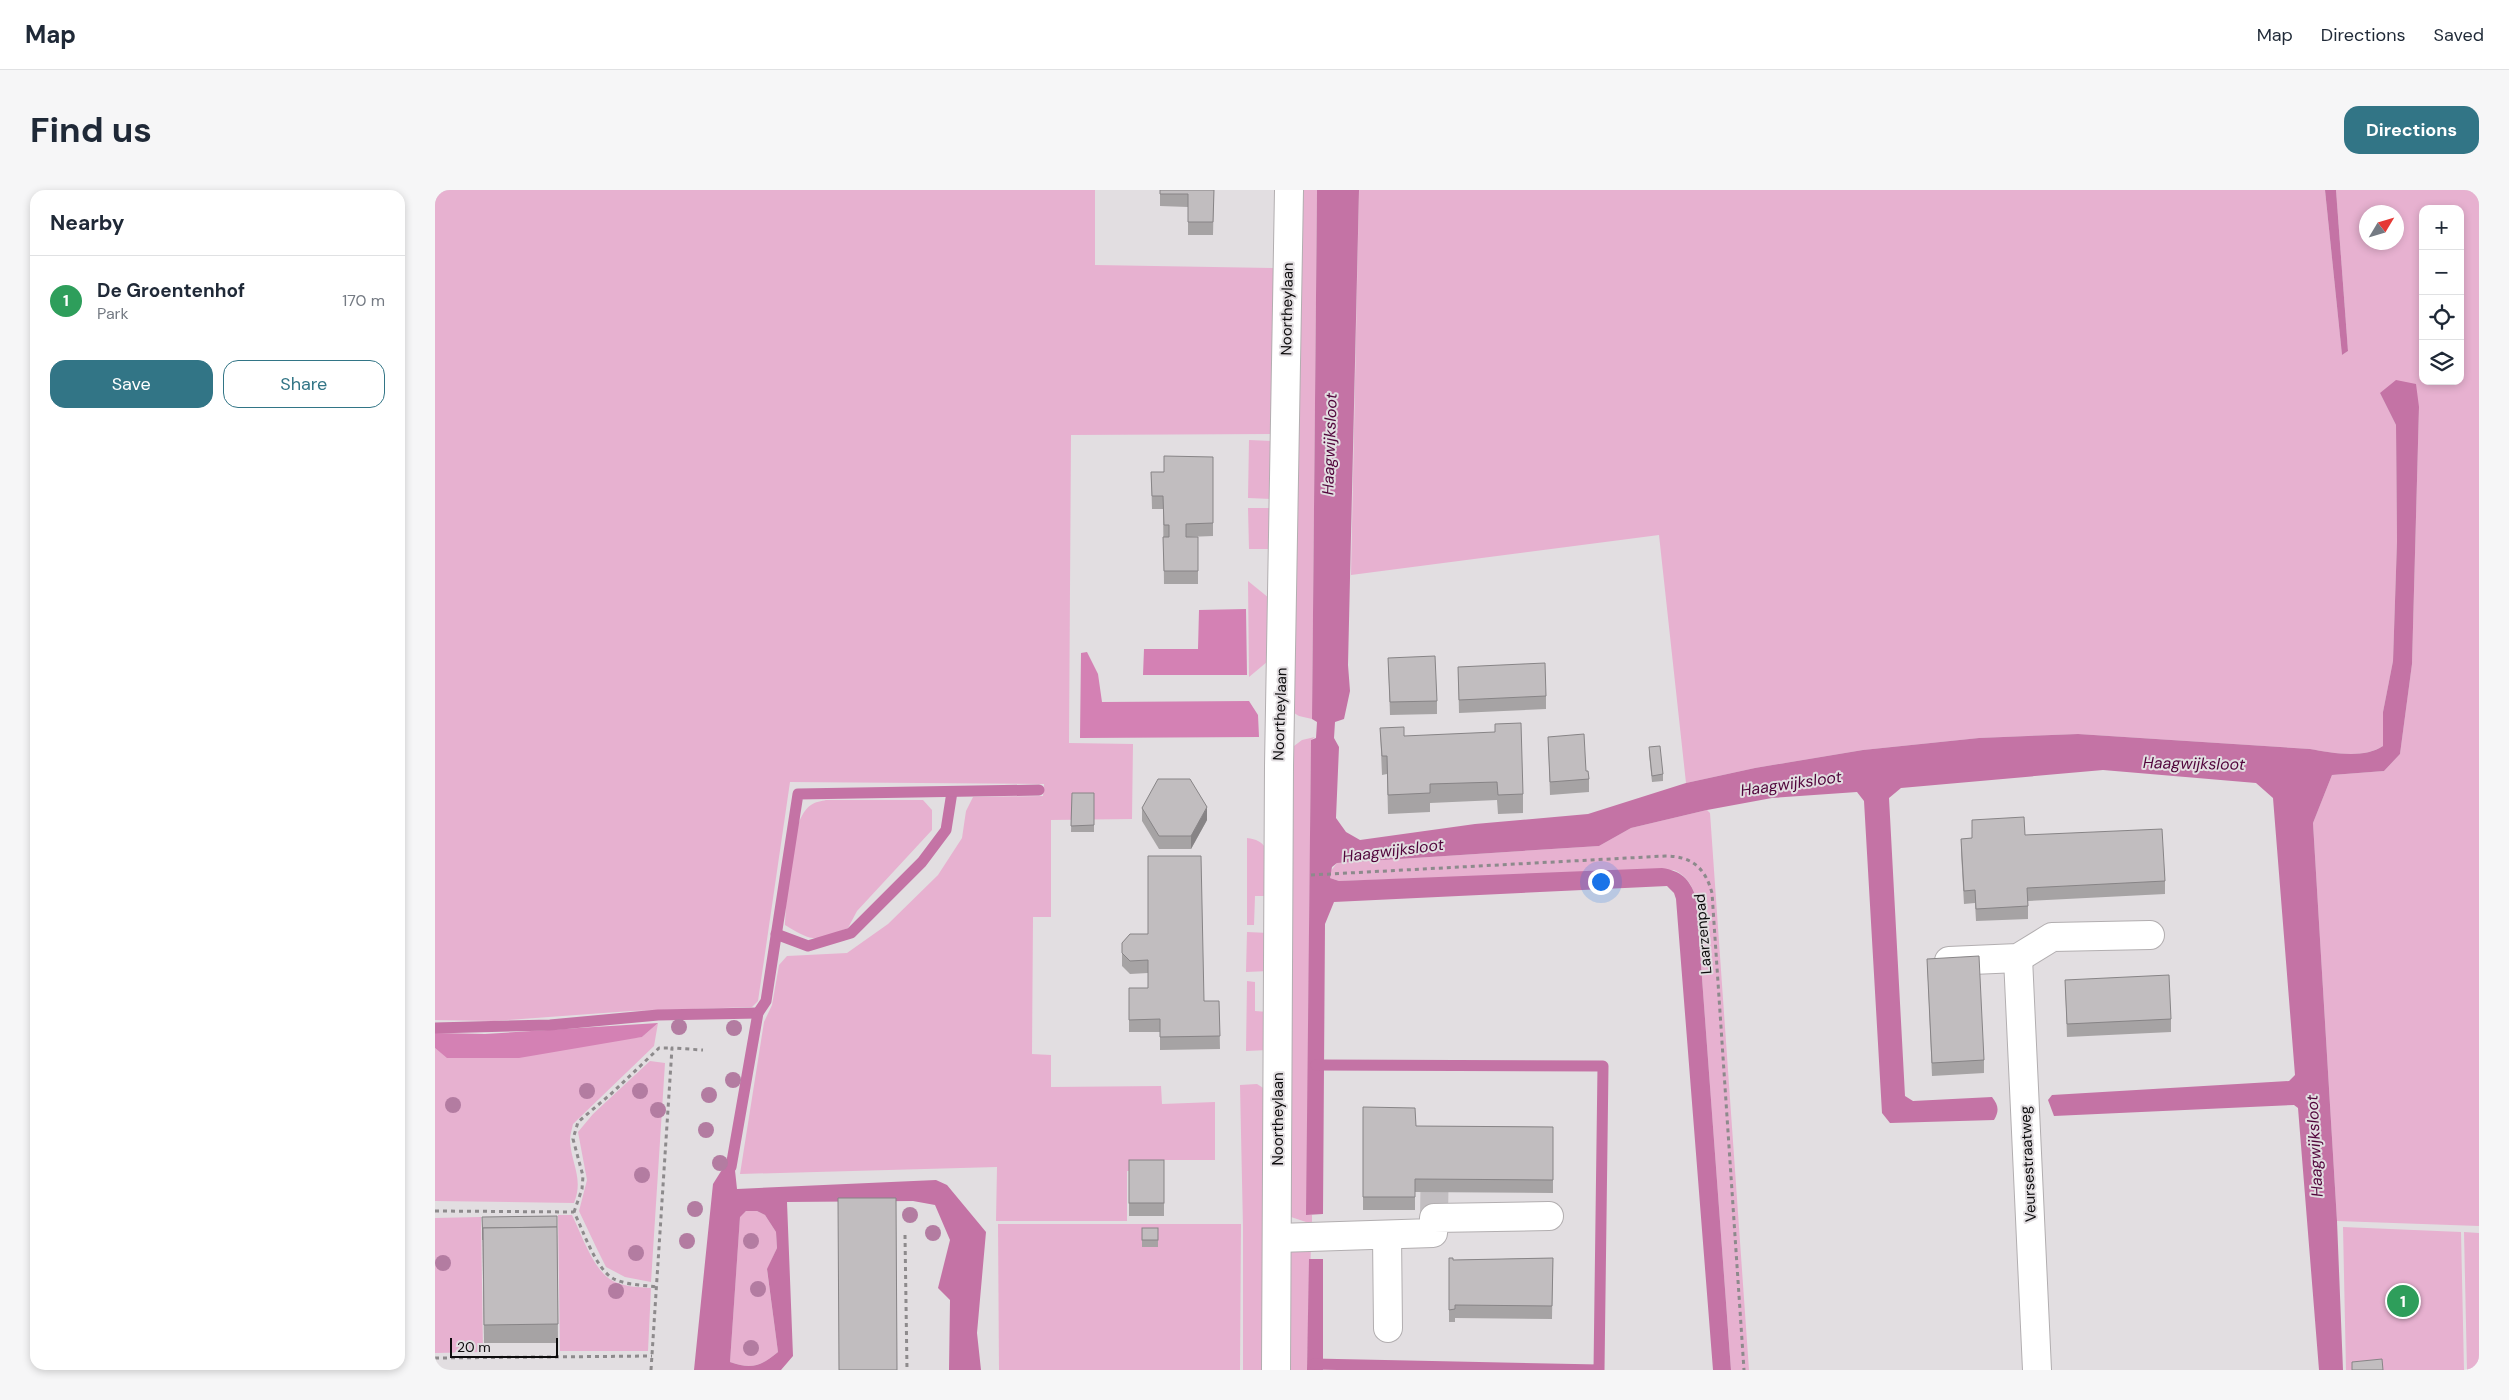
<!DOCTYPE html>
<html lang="en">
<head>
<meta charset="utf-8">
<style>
  body { margin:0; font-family:"DM Sans",sans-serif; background:#f6f6f7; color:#1f2937 }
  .controls { position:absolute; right:15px; top:15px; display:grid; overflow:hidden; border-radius:10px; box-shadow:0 2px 8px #0003 }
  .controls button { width:45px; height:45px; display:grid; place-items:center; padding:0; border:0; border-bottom:1px solid #e0e1e3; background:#fff; color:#1f2937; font:25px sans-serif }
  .compass { position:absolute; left:1924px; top:15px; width:45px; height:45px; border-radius:50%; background:#fff; box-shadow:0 2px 8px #0003; rotate:52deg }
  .scale { position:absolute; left:15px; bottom:12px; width:108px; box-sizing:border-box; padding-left:5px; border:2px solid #0d0c0d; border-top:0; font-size:14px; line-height:18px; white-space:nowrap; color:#0d0c0d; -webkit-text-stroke:4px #e2dee1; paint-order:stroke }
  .you { position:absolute; left:1165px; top:691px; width:18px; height:18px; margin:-12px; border:4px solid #fff; border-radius:50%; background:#1a73e8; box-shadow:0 0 0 8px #1a73e833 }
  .badge { display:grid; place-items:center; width:32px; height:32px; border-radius:50%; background:#327586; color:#fff; font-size:16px; font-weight:700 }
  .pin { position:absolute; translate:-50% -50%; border:2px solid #fff; box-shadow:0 1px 5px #0006 }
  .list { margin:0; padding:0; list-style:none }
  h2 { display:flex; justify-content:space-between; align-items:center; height:65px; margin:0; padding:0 20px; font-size:21px }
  h2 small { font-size:16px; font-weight:400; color:#747a83 }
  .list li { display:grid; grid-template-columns:32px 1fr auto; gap:15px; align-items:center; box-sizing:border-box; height:90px; padding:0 20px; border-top:1px solid #e0e1e3 }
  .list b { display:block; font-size:19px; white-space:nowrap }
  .list p { margin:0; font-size:16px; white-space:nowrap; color:#747a83 }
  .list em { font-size:16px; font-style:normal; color:#747a83 }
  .actions { display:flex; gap:10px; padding:15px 20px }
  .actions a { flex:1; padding:11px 0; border:1px solid #327586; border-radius:15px; text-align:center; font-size:18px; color:#327586 }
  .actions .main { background:#327586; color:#fff }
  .icon { flex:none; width:28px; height:28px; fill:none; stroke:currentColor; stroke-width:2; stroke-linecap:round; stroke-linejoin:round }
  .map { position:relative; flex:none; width:2044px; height:1180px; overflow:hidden; border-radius:15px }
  header { display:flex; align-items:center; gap:30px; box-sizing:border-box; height:70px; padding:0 25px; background:#fff; border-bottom:1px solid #e0e1e3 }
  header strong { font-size:24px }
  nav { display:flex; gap:28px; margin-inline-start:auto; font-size:18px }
  .intro { display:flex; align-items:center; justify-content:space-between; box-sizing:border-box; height:120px; padding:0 30px }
  h1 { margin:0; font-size:35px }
  .button { padding:12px 22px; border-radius:15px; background:#327586; color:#fff; font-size:18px; font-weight:700 }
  main { display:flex; gap:30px; padding:0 30px }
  aside { flex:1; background:#fff; border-radius:15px; box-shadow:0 2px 8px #0003 }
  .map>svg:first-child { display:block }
  .green { fill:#e7b1d0; fill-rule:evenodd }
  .forest { fill:#d481b4 }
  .water { fill:#c473a5; fill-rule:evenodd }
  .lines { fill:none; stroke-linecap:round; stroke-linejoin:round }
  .stream { stroke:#c473a5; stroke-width:11 }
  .minor-tunnel { stroke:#c2bec1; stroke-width:28; stroke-dasharray:28 14; stroke-linecap:butt }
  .minor-casing { stroke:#b2aeb0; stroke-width:30 }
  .path { stroke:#8d8a8c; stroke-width:3; stroke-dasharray:4 4; stroke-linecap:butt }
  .minor { stroke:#fff; stroke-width:28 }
  .tree { fill:#b37ca1 }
  .wall { fill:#a6a3a4 }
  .shaded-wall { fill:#878486 }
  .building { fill:#c1bdbf; stroke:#878486 }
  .labels { text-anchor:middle; stroke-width:4; stroke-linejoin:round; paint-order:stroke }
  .street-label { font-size:15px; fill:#0d0c0d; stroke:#e2dee1 }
  .water-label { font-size:16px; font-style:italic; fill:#51053b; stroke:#e2dee1 }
</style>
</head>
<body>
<header>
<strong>Map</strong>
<nav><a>Map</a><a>Directions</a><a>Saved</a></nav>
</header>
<div class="intro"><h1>Find us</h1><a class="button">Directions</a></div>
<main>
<aside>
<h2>Nearby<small></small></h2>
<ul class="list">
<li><span class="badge" style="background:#2e9e5b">1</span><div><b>De Groentenhof</b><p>Park</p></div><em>170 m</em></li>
</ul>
<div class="actions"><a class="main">Save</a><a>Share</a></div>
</aside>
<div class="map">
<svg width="2044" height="1180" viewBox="0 0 2044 1180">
  <rect width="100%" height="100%" fill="#e2dee1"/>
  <g class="green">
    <polygon points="0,0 660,0 660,75 842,78 838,244 636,245 634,553 698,554 697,629 616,630 616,727 598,727 597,864 616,865 616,897 726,896 727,914 780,912 780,970 729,970 729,980 692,981 692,1031 561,1031 562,977 305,984 329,832 337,815 344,775 352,766 412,763 453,734 503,685 527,648 531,621 538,607 608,606 609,594 355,592 323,811 317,817 196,821 59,831 0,830"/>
    <polygon points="861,0 882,0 877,529 864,526 854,520"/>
    <path d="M924 0H1890L1907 165 1913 161 1901 0H2044V1036L1902 1031 1878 633 1897 585 1949 581 1965 564 1977 474 1984 217 1945 203 1961 235 1962 351 1958 471 1948 522V556C1928 569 1897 563 1875 559L1643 544 1544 548 1428 560 1320 578 1251 593 1224 345 916 385ZM1988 19H2025V191H1988ZM1932 22H1962V52H1932Z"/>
    <polygon points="814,250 840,251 840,309 813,308"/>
    <polygon points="813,318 839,318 839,359 814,359"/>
    <polygon points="813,391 839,412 839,466 814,487"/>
    <polygon points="880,547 876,550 872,1025 877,1025 877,1034 850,1025 855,559 867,550"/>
    <path d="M391 610H488L497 620V640L422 721 413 738C380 750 381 754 350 735 352 708 353 630 376 615 380 612 387 611 391 610Z"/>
    <path d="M1272 620 1275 623 1314 1180H1296L1261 707C1256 694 1252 686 1239 680L904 691 895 688V682L902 673 1164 656 1196 638Z"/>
    <path d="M812 648C843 651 833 683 833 706H820L819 735H812Z"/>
    <polygon points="812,742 834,743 834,781 811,782"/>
    <polygon points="812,791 820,792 820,821 833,822 833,860 811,861"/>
    <path d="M223 833 219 856 138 934C137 939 135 945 135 950 136 974 149 988 139 1013L0 1011V858L13 868 207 847Z"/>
    <polygon points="215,871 230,873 216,1092 190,1087 171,1077 162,1059 144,1021 152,990 143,942 158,924"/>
    <polygon points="822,894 833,901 832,1180 808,1180 808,1038 805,895"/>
    <path d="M311 1021H322L330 1025 341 1042 342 1058 332 1080 343 1162C326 1176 317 1180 295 1172L305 1026Z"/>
    <path d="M123 1025H137C146 1043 159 1082 178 1091 189 1097 204 1097 216 1098L213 1161H125Z"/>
    <polygon points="46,1027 48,1162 0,1163 0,1028"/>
    <polygon points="563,1034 806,1034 805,1180 564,1180"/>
    <polygon points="1908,1037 2026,1042 2029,1180 1911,1180"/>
    <polygon points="2029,1042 2044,1043 2044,1180 2032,1180"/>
    <polygon points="871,1055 876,1056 872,1180 849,1180 850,1064"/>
  </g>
  <g class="forest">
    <polygon points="811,419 812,485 708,485 709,459 763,459 764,420"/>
    <polygon points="652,462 663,484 667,512 814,511 823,525 824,547 645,548 646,463"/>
    <polygon points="223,833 207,847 84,868 12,868 0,858 0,843 50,844"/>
  </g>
  <g class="water">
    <path d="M882 0H924L913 475 915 501 909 529 900 532 899 548 904 557 901 628 911 642 925 650 1040 634 1153 624 1251 593 1320 578 1428 560 1544 548 1643 544 1875 559C1897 563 1929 569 1948 556V522L1958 471 1962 351 1961 235 1945 203 1961 190 1981 194 1984 217 1977 474 1965 564 1949 581 1897 585 1878 633 1902 1031 1908 1180H1884L1863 918 1859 915 1619 926 1613 910 1617 905 1854 891 1860 885 1838 608 1821 593 1668 580 1466 598 1454 608 1470 906 1478 911 1557 907C1564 916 1564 921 1559 930L1455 933 1447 923 1429 611 1422 602 1337 608 1272 620 1196 638 1164 656 902 673 897 677 895 688 904 691 1227 678C1246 681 1254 688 1261 707L1296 1180H1278L1241 709 1239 703 1232 696 899 712 890 734 888 1024 871 1025 876 550 881 548 882 532 877 529Z"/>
    <polygon points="1890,0 1901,0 1913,161 1907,165"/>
    <path d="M298 962 302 999 501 990 512 995 551 1042 542 1143 546 1180H514L515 1110 503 1098 515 1050 500 1015 478 1011 352 1012 358 1166 346 1180H259L278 994ZM311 1021H322L330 1025 341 1042 342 1058 332 1079 343 1162C326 1176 317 1180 295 1172L305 1027Z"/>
    <polygon points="874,1069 888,1069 888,1180 872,1180"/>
  </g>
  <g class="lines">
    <g class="stream">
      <polyline points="341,744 373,756 416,743 487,672 511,640 517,602"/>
      <polyline points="0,838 115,835 223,825 323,823"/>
      <polyline points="296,977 323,823 331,811 363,604 604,600"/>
      <polyline points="879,1174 1164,1180 1168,876 881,875"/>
    </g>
    <polyline class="minor-tunnel" points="999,1028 1000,964"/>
    <g class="minor-casing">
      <g id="minor">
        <polyline points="1583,768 1602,1180"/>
        <polyline points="1514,771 1583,768 1617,747 1715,745"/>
        <polyline points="952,1045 953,1138"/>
        <polyline points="843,1048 998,1043 999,1028 1114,1026"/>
        <polyline points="841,1180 844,576 854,0"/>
      </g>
    </g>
    <g class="path">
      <path d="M876 685 1230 666C1256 666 1270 677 1277 703L1309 1180"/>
      <path d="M0 1021 139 1022C148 1040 161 1080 179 1089 192 1095 208 1095 222 1097"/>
      <polyline points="139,1022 147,999 148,986 138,949 143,932 177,903 224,858 237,858"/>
      <polyline points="470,1045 472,1180"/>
      <polyline points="0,1168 217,1166"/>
      <polyline points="216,1180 237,858 268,860"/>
    </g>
    <use href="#minor" class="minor"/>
  </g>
  <g class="tree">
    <circle cx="244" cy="837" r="8"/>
    <circle cx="299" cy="838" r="8"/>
    <circle cx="298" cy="890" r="8"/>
    <circle cx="152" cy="901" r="8"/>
    <circle cx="205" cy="901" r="8"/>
    <circle cx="274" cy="905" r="8"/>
    <circle cx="18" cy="915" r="8"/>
    <circle cx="223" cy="920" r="8"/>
    <circle cx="271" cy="940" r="8"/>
    <circle cx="285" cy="973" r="8"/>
    <circle cx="207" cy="985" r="8"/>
    <circle cx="260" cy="1019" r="8"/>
    <circle cx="475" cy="1025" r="8"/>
    <circle cx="498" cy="1043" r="8"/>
    <circle cx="252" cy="1051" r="8"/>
    <circle cx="316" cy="1051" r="8"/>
    <circle cx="201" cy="1063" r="8"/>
    <circle cx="8" cy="1073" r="8"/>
    <circle cx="323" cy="1099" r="8"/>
    <circle cx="181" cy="1101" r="8"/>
    <circle cx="316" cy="1158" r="8"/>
  </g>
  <g class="wall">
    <polygon points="725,0 779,0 778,45 753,45 753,17 725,16"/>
    <polygon points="778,267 778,346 753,347 763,347 763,394 729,394 728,319 717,319 716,282 729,282"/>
    <polygon points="953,468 1002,511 1002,524 955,525"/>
    <polygon points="1023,477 1111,506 1111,519 1024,523"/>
    <polygon points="945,538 969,546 1088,604 1088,623 1063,624 1062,610 995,613 995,622 953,624 952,584 947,585"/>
    <polygon points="1113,547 1151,581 1154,589 1154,602 1115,605"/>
    <polygon points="1214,557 1228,584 1228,591 1217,592 1214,564"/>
    <polygon points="637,603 659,603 659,642 636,642"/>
    <polygon points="707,618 772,630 756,659 724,659 707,631"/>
    <polygon points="1537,630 1590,645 1730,691 1730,704 1593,711 1593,729 1541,731 1540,713 1529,714 1526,662 1526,649 1537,648"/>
    <polygon points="695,744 769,811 784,811 785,859 725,860 725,842 694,842 694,798 713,798 713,783 695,784 687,776 687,753"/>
    <polygon points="1492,769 1549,870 1549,883 1497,886"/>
    <polygon points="1630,790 1736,829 1736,842 1632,847"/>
    <polygon points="928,917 981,936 1118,937 1118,1003 980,1002 980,1020 928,1020"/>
    <rect x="694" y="970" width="35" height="56"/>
    <polygon points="122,1026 123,1153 49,1153 47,1027"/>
    <rect x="707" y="1038" width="16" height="19"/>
    <polygon points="1014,1068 1018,1070 1118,1068 1117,1129 1020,1128 1020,1132 1014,1132"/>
  </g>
  <polygon class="shaded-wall" points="772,617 772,630 756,659 756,646"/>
  <g class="building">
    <polygon points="725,0 779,0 778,32 753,32 753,4 725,4"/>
    <polygon points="729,266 778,267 778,333 751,334 751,347 763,347 763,381 729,381 728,347 734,347 734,335 729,335 728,306 717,306 716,282 729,282"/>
    <polygon points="1000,466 1002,511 955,512 953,468"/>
    <polygon points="1110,473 1111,506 1024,510 1023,477"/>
    <polygon points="1086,533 1088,604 1063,605 1062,592 995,594 995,603 953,605 952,566 947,566 945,538 969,537 969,546 1060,542 1060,534"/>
    <polygon points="1149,544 1151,581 1153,581 1154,589 1115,592 1113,547"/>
    <polygon points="1225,556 1228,584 1217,586 1214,557"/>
    <polygon points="723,589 755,589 772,617 756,646 724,646 707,618"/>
    <polygon points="637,603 659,603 659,635 636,636"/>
    <polygon points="1589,627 1590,645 1727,639 1730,691 1592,698 1593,716 1541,719 1540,700 1529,701 1526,649 1537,648 1537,630"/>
    <polygon points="713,666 766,666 769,811 784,811 785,846 725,847 725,829 694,830 694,798 713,798 713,770 695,771 687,763 687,753 695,744 713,744"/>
    <polygon points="1544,766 1549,870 1497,873 1492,769"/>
    <polygon points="1734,785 1736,829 1632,834 1630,790"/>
    <polygon points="928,917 980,918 981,936 1118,937 1118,990 980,989 980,1007 928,1007"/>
    <rect x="694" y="970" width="35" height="43"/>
    <polygon points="403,1008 461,1008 462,1180 404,1180"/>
    <polygon points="122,1026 122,1037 48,1038 48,1050 47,1027"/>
    <polygon points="122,1037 123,1134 49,1135 48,1038"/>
    <rect x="707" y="1038" width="16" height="12"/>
    <polygon points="1014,1068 1018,1068 1018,1070 1118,1068 1117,1116 1020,1115 1020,1119 1014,1120"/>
    <polygon points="1947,1169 1948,1180 1917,1180 1917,1172"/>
  </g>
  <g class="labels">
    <g class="street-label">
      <text transform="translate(852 119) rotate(-89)" y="5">Noortheylaan</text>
      <text transform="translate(845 524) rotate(-88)" y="5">Noortheylaan</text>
      <text transform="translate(1268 744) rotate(-95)" y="5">Laarzenpad</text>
      <text transform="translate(843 929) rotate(-90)" y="5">Noortheylaan</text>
      <text transform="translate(1593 974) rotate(-93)" y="5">Veursestraatweg</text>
    </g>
    <g class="water-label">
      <text transform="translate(894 254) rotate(-88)" y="6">Haagwijksloot</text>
      <text transform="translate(1759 573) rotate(1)" y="6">Haagwijksloot</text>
      <text transform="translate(1356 593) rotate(-8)" y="6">Haagwijksloot</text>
      <text transform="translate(958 660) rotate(-7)" y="6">Haagwijksloot</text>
      <text transform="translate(1879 956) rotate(-93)" y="6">Haagwijksloot</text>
    </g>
  </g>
</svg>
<div class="controls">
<button>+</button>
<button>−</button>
<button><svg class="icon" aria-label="locate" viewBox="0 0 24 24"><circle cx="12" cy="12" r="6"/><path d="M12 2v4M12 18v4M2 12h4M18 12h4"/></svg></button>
<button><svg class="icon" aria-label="layers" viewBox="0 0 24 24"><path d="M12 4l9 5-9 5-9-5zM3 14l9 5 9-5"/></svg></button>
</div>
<svg class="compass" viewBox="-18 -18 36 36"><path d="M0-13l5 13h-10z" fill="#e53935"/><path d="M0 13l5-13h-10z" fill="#747a83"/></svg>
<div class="scale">20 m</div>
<div class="you"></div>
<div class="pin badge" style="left:1968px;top:1111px;background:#2e9e5b">1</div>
</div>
</main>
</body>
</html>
